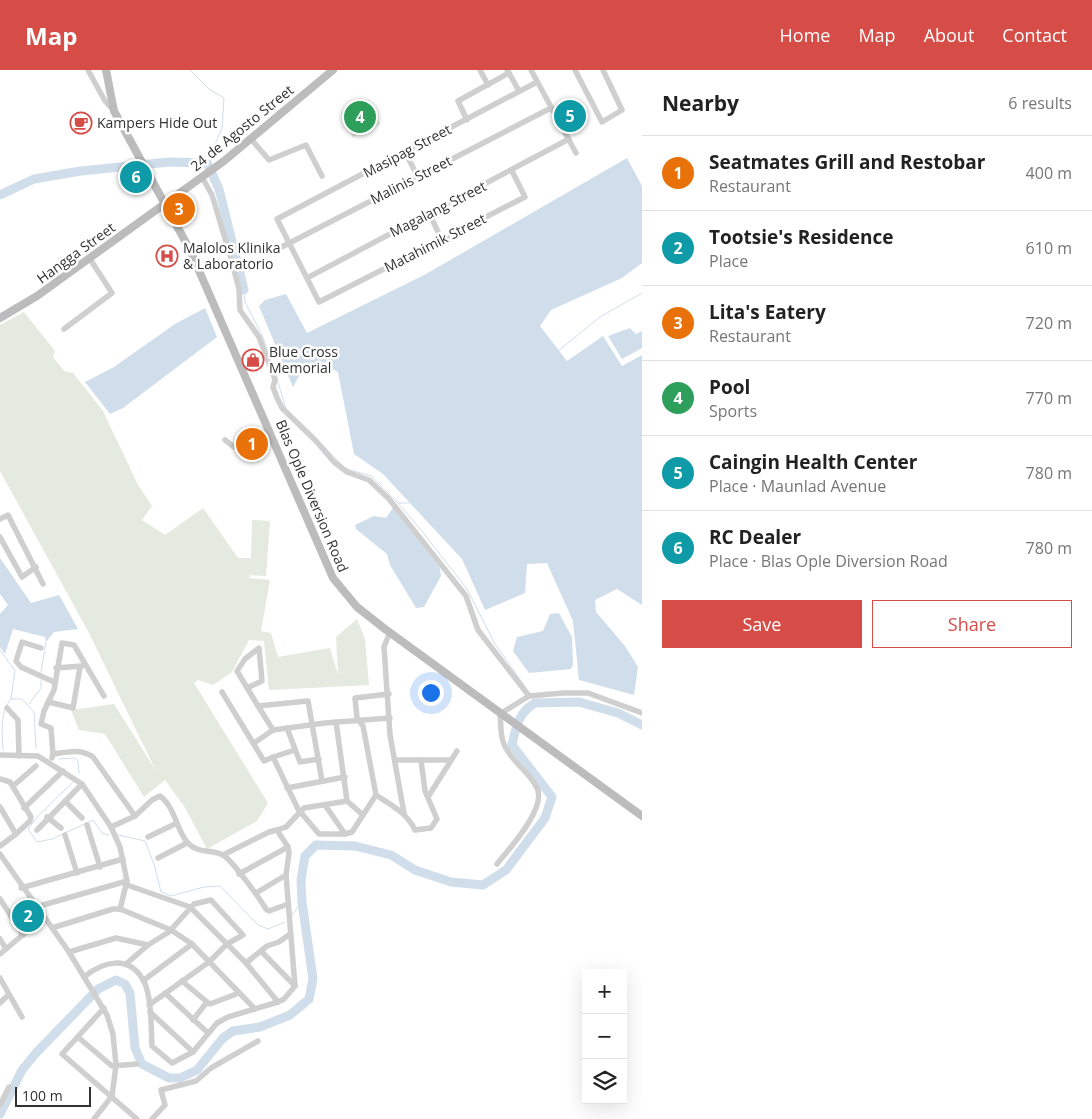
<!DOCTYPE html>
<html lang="en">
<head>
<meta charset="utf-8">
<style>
  body { margin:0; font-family:"Open Sans",sans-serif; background:#f2f2f2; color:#222 }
  .controls { position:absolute; right:15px; bottom:15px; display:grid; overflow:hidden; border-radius:0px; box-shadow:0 5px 20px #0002 }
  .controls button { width:45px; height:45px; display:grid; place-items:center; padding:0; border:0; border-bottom:1px solid #e0e0e0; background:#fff; color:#222; font:25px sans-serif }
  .scale { position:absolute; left:15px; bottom:12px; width:76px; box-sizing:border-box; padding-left:5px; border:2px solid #323232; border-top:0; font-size:14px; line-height:18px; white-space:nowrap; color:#323232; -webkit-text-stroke:4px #fff; paint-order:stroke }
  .you { position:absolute; left:430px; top:622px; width:18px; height:18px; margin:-12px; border:4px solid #fff; border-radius:50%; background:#1a73e8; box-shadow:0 0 0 8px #1a73e833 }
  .badge { display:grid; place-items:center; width:32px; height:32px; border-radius:50%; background:#d64c47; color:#fff; font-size:16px; font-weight:700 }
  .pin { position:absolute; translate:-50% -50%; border:2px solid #fff; box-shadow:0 1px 5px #0006 }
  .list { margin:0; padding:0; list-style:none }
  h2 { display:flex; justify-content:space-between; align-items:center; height:65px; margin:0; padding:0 20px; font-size:21px }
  h2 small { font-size:16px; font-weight:400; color:#767676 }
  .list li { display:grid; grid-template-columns:32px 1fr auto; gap:15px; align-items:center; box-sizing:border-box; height:75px; padding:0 20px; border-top:1px solid #e0e0e0 }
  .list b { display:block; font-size:19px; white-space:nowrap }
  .list p { margin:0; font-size:16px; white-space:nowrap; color:#767676 }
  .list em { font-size:16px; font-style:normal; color:#767676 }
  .actions { display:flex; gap:10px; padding:15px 20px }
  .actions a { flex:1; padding:11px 0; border:1px solid #d64c47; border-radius:0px; text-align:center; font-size:18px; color:#d64c47 }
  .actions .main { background:#d64c47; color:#fff }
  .icon { flex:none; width:28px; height:28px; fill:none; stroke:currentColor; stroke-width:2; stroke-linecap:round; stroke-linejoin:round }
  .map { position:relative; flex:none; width:642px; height:1049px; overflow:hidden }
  header { display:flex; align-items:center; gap:30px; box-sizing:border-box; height:70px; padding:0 25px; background:#d64c47; color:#fff }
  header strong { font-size:24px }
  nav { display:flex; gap:28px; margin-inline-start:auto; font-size:18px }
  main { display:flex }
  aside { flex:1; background:#fff }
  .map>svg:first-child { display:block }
  .green { fill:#e4eadf }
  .water { fill:#d0deeb }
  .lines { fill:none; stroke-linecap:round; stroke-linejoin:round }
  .stream { stroke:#d0deeb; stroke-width:1 }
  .river { stroke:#d0deeb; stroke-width:9 }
  .street { stroke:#cfcfcf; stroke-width:5.5 }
  .secondary { stroke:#bcbcbc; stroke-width:8 }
  .labels { text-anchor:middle; stroke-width:5; stroke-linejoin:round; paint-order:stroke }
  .poi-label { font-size:14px; fill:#323232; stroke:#fff; text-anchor:start }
  .street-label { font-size:14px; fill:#323232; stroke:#fff }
</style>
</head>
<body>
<header>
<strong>Map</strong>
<nav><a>Home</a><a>Map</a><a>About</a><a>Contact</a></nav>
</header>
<main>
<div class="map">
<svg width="642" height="1049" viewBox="0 0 642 1049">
  <rect width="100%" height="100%" fill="#fff"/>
  <g class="green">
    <polygon points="369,30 380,54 353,67 341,43"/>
    <polygon points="24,242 55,281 53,287 64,301 73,303 103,341 138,415 152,436 142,450 165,465 203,438 238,488 251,488 252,450 270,451 266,506 250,505 249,508 270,510 261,561 271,563 278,587 330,578 338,605 336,567 357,549 365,569 369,615 269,620 264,571 249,570 232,602 213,615 198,610 194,613 268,733 257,751 207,779 184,736 165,710 144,727 105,664 79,660 71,640 114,634 156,701 89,563 0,401 0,255"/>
  </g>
  <g class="water">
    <polygon points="627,88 642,116 642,193 622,208 551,240 540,256 567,291 603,266 622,296 642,285 642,535 617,519 595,530 596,542 625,576 638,597 634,625 579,610 573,551 547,493 527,494 525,523 485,540 462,489 383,404 354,384 338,302 323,294 305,295 293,317 259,236 265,230 286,224 307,263 426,204"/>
    <polygon points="205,238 217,267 123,338 110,344 85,312 114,297 175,254"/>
    <polygon points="630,258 636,264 642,261 642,278 622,289 608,266"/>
    <polygon points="393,438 440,498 441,506 424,537 416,538 390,495 387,484 356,459 355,455 374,446 386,448"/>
    <polygon points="0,488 31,533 59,525 78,559 54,562 46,572 45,567 13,559 5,584 0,577 0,544 8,535 0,524"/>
    <polygon points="559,543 572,567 573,595 571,599 529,603 513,581 517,567 543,561 550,544"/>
  </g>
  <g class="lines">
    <g class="stream">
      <polyline points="190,0 209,19 224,28 222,58 210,86 209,96"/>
      <polyline points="244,220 245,232 262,265 276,305"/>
      <polyline points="558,281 600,247 642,223"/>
      <polyline points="277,309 286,339"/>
      <polyline points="300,352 342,395"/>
      <polyline points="347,399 371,406 398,433 421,460 467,519 495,574 526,618"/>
      <polyline points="399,433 410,433"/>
      <polyline points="0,580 15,601 11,629"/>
      <polyline points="41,602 46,572"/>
      <polyline points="532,627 535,633"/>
      <polyline points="29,634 41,618 41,610"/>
      <path d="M3 680C2 663 0 642 11 629H22L34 642 36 678"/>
      <polyline points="59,689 75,688 78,691 79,703"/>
      <polyline points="73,712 37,747 28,759 37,772 52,769 93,750 102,763 109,765"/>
      <polyline points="118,765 145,771 154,794 161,822 171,826 204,817 220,816 258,855 268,859 285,852"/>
      <polyline points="292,845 302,832"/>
    </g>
    <g class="river">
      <polyline points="0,125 34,109 81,101 169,92 207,93 219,119 244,220"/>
      <path d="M0 1044 22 1000 36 983 98 919 116 910 125 914 130 923 135 978 142 994 169 1008H180L197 1000 223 968 233 961 260 957 290 945 309 929 313 909 302 832 301 810 305 786 316 775 355 776 391 785 415 800 451 812 483 815 506 800 545 748 552 727 512 675C516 657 518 643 535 633L579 632 618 643 642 655"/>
    </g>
    <g class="street">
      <polyline points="88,0 105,31 114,41"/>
      <polyline points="480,0 488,15"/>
      <polyline points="531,0 576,83"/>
      <polyline points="575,0 602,52 622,40 603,0"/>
      <polyline points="509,3 519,21"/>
      <polyline points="467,50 458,31 509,3 507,0"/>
      <polyline points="251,69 269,90 306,75 322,106"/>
      <polyline points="405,82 418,107"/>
      <polyline points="512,101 525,127 319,232 277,149 537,12"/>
      <polyline points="202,107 212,125 232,192 239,219 240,240 259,267 275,309 273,317 277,328 282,338 316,371 334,392 347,402 369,410 389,429 466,526 478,560 529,626"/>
      <polyline points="429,143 442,170"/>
      <polyline points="272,182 551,38"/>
      <polyline points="307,208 569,69"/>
      <polyline points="64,259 112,223 90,189"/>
      <polyline points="225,370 234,377 238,377 270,360"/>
      <polyline points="0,449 8,445 43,514"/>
      <polyline points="0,467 22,507 36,497"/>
      <polyline points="390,562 384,577 390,665 404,743"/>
      <polyline points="41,578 22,572 16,591 21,597 54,612"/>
      <polyline points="56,598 82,596"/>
      <polyline points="247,618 262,611 259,578 245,589 237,601 258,636 308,631 322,711"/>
      <polyline points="222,622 264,691 273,687 298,739 319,764 345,764 352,762 376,725"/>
      <path d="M389 624 355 628 357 648 363 656 376 725C391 735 407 743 415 760L431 758 437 749 425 721 421 690"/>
      <polyline points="49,632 73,638 80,597"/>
      <polyline points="258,636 273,660"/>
      <polyline points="7,638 18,650 19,686"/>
      <polyline points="336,652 347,731 363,745"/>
      <polyline points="287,658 300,692 319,689"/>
      <polyline points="254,673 273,660 325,653 390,648"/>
      <polyline points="53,684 51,658 41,654 44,641 54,620 62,573 74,575 104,626"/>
      <polyline points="0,685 38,686 82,714 111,757 120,777 127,811 120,839"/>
      <polyline points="273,687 295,680"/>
      <path d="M52 688 53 684C68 682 80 678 93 687L135 746"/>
      <polyline points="396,690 451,690"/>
      <polyline points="0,709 10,712 31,747 30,751 16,764"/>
      <polyline points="13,716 36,696"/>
      <polyline points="287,718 345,707"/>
      <polyline points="428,727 457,681"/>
      <polyline points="65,731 82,748"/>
      <polyline points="325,735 345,764"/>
      <polyline points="0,737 16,764 0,776"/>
      <polyline points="24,738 63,701"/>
      <polyline points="47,747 61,758"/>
      <polyline points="87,755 100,797"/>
      <path d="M111 757 135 746 152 730 160 726C175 737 176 759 187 772 197 784 211 779 223 785 232 790 260 829 266 839L269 841 288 834"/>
      <polyline points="37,760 82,714"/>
      <polyline points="277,760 286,757 304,738 347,731"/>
      <polyline points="65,765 77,803"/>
      <polyline points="148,767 177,753"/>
      <polyline points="0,784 69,882 107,945 113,964 116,995 112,1026 94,1049"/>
      <polyline points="158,788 187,773"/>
      <path d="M497 794C509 779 547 738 537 718 529 701 511 692 504 674 500 666 501 653 500 644L529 626 563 623H588L642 643"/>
      <polyline points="239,804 288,777"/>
      <polyline points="127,815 190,837 246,893 278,932"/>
      <polyline points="21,818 123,789"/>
      <polyline points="256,823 286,805"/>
      <polyline points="0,829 23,865"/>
      <polyline points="36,837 127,811"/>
      <polyline points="52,858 113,839 120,839 171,860 192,874 255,939"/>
      <polyline points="0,869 6,879"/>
      <polyline points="261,881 295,916"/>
      <polyline points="69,882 116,868 148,875"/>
      <polyline points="0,884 44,847"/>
      <polyline points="246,893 267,876 279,872 290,864"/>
      <polyline points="126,894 148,875 169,862 194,834 211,830 243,865 227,874 209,892 149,935"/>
      <path d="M84 907C103 891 129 885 143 910 152 924 151 959 152 976L172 993 193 982 217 953 228 947 278 932 284 929 295 916 286 805 289 783 288 777 277 760 269 762 223 785"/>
      <polyline points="0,908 22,947"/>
      <polyline points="144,910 192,874"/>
      <polyline points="182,911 207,932"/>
      <polyline points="165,923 208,963"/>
      <polyline points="0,933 8,925"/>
      <polyline points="104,938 62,984 137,1049"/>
      <polyline points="150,942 193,982"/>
      <polyline points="193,950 207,932 210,934 239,923"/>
      <polyline points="79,968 112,996 137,994"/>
      <polyline points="0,1035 9,1017"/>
      <polyline points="152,1049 165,1035 161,1020 196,1011 211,998 258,971"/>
    </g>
    <g class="secondary">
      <polyline points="106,0 114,41 190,180 333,508 357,537 385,559 642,746"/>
      <polyline points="0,248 37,226 224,91 333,0"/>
    </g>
  </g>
  <defs>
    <g id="cafe-ring" transform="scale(1.125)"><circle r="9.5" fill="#fff" stroke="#d64c47" stroke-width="1.5"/><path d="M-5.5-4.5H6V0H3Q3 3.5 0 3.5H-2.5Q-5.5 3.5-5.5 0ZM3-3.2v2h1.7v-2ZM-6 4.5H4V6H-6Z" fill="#d64c47"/></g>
    <g id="hospital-ring" transform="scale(1.125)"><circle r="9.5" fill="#fff" stroke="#d64c47" stroke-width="1.5"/><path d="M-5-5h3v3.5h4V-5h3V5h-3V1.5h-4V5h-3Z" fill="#d64c47"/></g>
    <g id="shop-ring" transform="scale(1.125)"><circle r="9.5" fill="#fff" stroke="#d64c47" stroke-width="1.5"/><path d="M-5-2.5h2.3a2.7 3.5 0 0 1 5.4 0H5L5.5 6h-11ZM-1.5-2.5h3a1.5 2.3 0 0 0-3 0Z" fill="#d64c47"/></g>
  </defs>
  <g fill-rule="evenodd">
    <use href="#cafe-ring" x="81" y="53"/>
    <use href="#hospital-ring" x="167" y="186"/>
    <use href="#shop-ring" x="253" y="290"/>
  </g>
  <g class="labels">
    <g class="poi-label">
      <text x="97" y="58">Kampers Hide Out</text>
      <text x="183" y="183">Malolos Klinika<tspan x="183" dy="16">&amp; Laboratorio</tspan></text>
      <text x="269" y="287">Blue Cross<tspan x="269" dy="16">Memorial</tspan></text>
    </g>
    <g class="street-label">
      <text transform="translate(242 58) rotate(-39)" y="5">24 de Agosto Street</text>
      <text transform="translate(407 81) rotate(-28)" y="5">Masipag Street</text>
      <text transform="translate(411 110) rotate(-27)" y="5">Malinis Street</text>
      <text transform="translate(438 139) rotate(-27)" y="5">Magalang Street</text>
      <text transform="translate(435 173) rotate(-27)" y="5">Matahimik Street</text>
      <text transform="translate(76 183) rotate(-36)" y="5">Hangga Street</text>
      <text transform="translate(312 426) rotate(67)" y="5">Blas Ople Diversion Road</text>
    </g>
  </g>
</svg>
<div class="controls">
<button>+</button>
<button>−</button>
<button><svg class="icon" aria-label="layers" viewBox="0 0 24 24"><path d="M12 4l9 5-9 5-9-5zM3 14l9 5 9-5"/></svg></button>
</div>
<div class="scale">100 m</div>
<div class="you"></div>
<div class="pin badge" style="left:252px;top:374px;background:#e8710a">1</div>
<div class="pin badge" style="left:28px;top:846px;background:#0f9aa8">2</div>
<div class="pin badge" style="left:179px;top:139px;background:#e8710a">3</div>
<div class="pin badge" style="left:360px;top:47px;background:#2e9e5b">4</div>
<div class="pin badge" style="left:570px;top:46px;background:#0f9aa8">5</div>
<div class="pin badge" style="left:136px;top:107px;background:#0f9aa8">6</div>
</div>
<aside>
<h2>Nearby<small>6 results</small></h2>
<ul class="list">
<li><span class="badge" style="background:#e8710a">1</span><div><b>Seatmates Grill and Restobar</b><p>Restaurant</p></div><em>400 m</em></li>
<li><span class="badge" style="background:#0f9aa8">2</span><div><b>Tootsie's Residence</b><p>Place</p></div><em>610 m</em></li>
<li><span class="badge" style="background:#e8710a">3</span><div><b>Lita's Eatery</b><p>Restaurant</p></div><em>720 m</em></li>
<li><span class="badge" style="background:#2e9e5b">4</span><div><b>Pool</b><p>Sports</p></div><em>770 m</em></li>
<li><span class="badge" style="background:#0f9aa8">5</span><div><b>Caingin Health Center</b><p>Place · Maunlad Avenue</p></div><em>780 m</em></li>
<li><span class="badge" style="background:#0f9aa8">6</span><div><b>RC Dealer</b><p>Place · Blas Ople Diversion Road</p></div><em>780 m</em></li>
</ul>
<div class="actions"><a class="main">Save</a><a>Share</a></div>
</aside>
</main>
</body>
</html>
